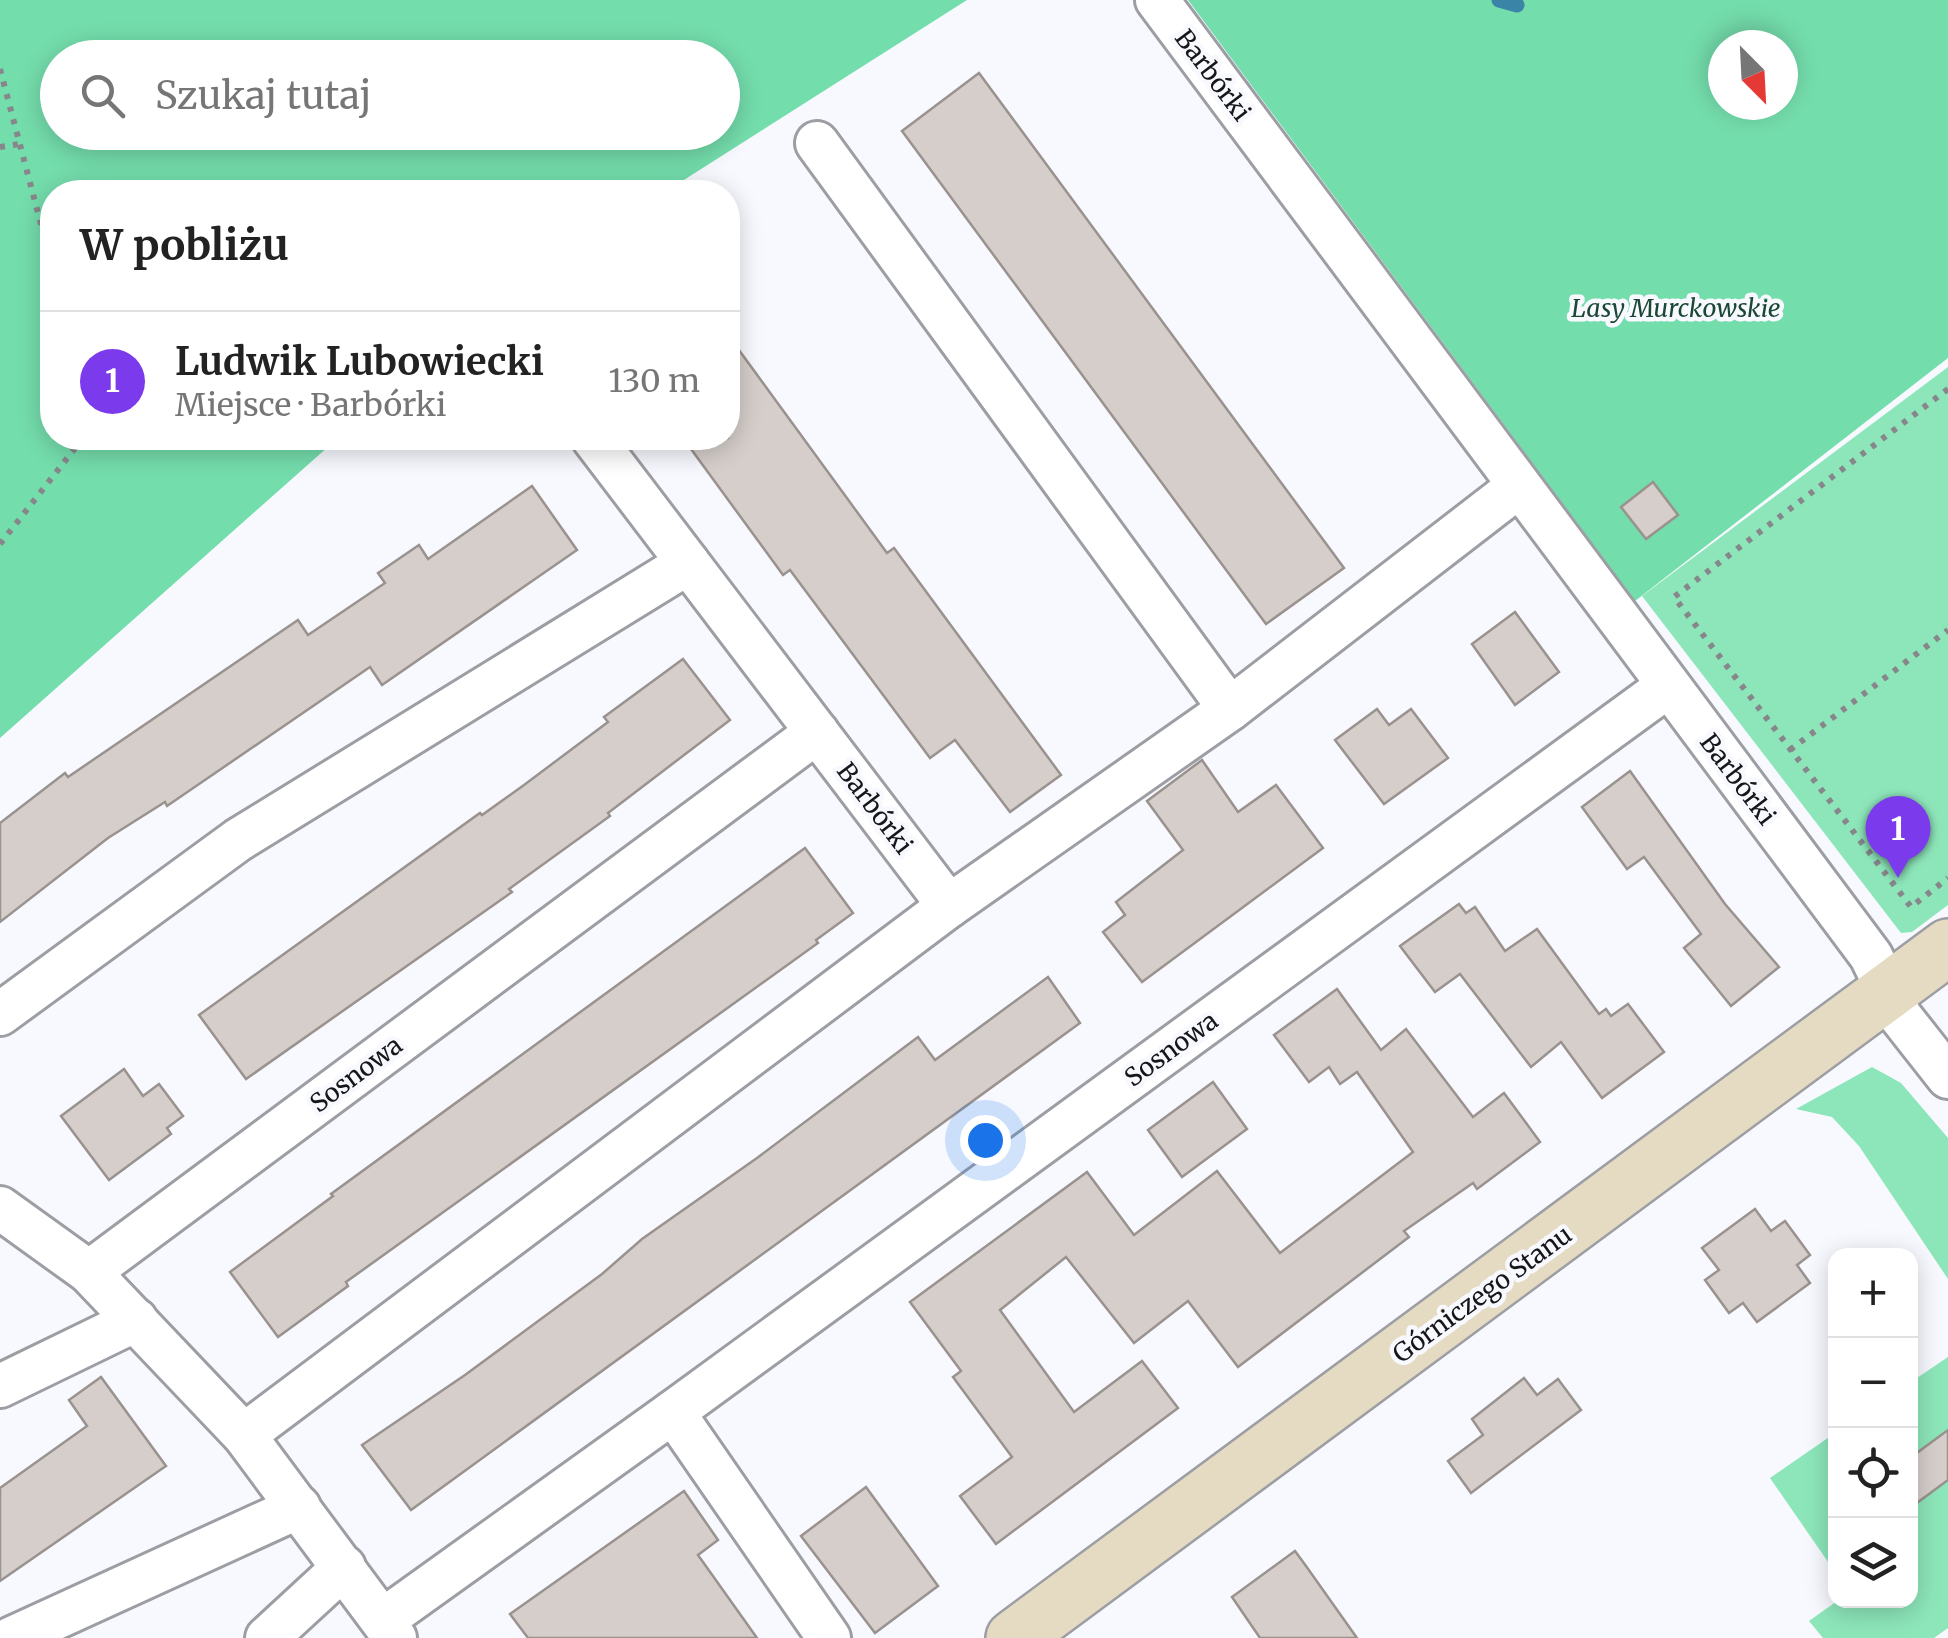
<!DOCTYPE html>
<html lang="pl">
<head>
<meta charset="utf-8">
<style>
  body { margin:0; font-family:Merriweather,serif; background:#f6f6f6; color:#222 }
  .controls { position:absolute; right:30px; bottom:30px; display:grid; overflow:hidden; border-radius:20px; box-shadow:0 5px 25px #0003 }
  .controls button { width:90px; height:90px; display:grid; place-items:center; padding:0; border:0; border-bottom:2px solid #e0e0e0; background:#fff; color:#222; font:50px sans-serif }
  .compass { position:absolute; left:1708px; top:30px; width:90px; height:90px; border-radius:50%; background:#fff; box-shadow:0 5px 25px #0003; rotate:156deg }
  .you { position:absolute; left:985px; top:1140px; width:35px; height:35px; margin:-25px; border:8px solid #fff; border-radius:50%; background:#1a73e8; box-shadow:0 0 0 15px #1a73e833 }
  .badge { display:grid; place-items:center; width:65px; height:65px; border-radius:50%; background:#7c3aed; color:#fff; font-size:32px; font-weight:700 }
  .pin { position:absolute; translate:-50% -82px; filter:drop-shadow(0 2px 5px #0008) }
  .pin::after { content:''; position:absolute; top:52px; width:35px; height:30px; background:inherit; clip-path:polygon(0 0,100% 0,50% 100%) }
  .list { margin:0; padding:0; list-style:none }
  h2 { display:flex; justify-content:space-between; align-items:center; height:130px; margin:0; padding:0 40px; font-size:42px }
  h2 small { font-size:32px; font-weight:400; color:#767676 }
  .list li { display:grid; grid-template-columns:65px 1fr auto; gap:30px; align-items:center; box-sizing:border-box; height:140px; padding:0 40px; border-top:2px solid #e0e0e0 }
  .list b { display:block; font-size:38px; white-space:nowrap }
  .list p { margin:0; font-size:32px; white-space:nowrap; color:#767676 }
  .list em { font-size:32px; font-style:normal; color:#767676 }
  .icon { flex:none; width:55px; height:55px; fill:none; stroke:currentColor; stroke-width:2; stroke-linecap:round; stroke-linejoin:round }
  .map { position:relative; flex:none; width:1948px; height:1638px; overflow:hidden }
  .search { position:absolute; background:#fff; box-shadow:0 5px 25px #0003; left:40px; top:40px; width:700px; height:110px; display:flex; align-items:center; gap:25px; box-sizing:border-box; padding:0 35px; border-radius:55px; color:#767676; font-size:38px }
  .panel { position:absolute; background:#fff; box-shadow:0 5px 25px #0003; left:40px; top:180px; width:700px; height:270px; border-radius:40px }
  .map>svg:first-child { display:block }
  .green { fill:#8de6ba }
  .forest { fill:#74ddac; fill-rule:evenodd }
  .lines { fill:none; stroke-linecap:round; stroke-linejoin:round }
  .stream { stroke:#3a84a8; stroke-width:15 }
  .building { fill:#d5ceca; stroke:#99928e; stroke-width:2.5 }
  .street-casing { stroke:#9c9ea4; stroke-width:48 }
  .secondary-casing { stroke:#9c9ea4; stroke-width:60 }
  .path { stroke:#86868b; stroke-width:6; stroke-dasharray:5 8; stroke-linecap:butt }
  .street { stroke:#fff; stroke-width:42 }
  .secondary { stroke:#e5dbc2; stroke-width:55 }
  .labels { text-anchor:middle; stroke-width:9; stroke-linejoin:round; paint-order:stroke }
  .street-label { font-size:25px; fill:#161619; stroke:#f8f9ff }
  .park-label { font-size:25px; font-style:italic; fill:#1b4834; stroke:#f8f9ff }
</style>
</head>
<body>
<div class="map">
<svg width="1948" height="1638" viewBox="0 0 1948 1638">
  <rect width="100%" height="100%" fill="#f8f9ff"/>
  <g class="green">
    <polygon points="1948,367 1948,905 1912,932 1901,933 1642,596"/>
    <polygon points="1872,1067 1901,1083 1948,1138 1948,1279 1859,1146 1832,1117 1796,1109"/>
    <polygon points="1948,1357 1948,1628 1934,1638 1823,1638 1809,1621 1837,1601 1910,1600 1911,1382"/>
    <polygon points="1835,1433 1835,1572 1770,1478"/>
  </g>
  <g class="forest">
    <path d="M0 0H967L665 192H52V438H338L0 738ZM58 58H722V132H58Z"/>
    <path d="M1188 0H1948V358L1635 601ZM1723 45H1783V105H1723Z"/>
  </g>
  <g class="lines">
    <polyline class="stream" points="1499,0 1517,5"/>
  </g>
  <g class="building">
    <polygon points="979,73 1344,568 1266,624 902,131"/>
    <polygon points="728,335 887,553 894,548 1061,775 1010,812 955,740 930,758 790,570 783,575 683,438 728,438"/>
    <polygon points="1653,482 1678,515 1646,539 1621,507"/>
    <polygon points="532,486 577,550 382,685 370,667 167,806 165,802 108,838 0,922 0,823 65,773 68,777 298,620 308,635 385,583 378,573 419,545 428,559"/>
    <polygon points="1515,612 1559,672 1515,705 1472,644"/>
    <polygon points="683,659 730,720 608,813 610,816 509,889 512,892 246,1079 199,1015 480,813 482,815 524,785 608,722 604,717"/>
    <polygon points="1377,709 1389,725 1411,709 1448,758 1384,804 1335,740"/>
    <polygon points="1202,760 1238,812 1276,785 1323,848 1142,982 1103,932 1125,915 1116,902 1183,850 1147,801"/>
    <polygon points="1630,771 1725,904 1779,967 1731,1006 1684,948 1701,934 1644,857 1627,869 1582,807"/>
    <polygon points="805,848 853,913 816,940 818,943 346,1282 348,1286 278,1337 230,1272 333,1196 331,1194"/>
    <polygon points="1459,904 1466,913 1475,907 1505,951 1537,929 1599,1014 1606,1009 1611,1016 1628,1004 1664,1052 1602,1098 1561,1042 1531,1067 1460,974 1435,992 1400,946"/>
    <polygon points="1048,977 1080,1023 411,1510 362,1445 465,1375 602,1274 642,1239 757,1158 918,1037 935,1060"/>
    <polygon points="1337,989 1381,1050 1406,1029 1473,1117 1504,1093 1540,1142 1477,1189 1473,1183 1404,1231 1409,1237 1238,1367 1188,1301 1134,1343 1066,1257 1000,1310 1074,1412 1142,1361 1178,1408 996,1544 960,1496 1012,1457 953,1377 961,1371 910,1302 1087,1172 1134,1235 1217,1171 1280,1253 1413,1152 1357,1072 1340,1084 1329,1067 1309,1082 1274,1035"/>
    <polygon points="124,1069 143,1096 159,1084 183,1116 167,1128 171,1134 109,1180 61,1116"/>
    <polygon points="1213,1082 1247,1129 1182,1177 1148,1130"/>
    <polygon points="1755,1209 1771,1231 1785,1221 1810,1255 1797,1265 1810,1283 1757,1322 1743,1303 1729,1313 1705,1280 1719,1270 1702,1248"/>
    <polygon points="101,1377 166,1466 0,1581 0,1488 87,1426 69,1400"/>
    <polygon points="1524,1378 1537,1395 1558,1379 1581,1410 1471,1493 1448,1461 1483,1435 1472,1419"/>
    <polygon points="1948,1430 1948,1480 1910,1508 1910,1458"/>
    <polygon points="866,1487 938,1586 875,1633 801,1536"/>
    <polygon points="684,1491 718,1540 698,1555 757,1638 528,1638 510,1614"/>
    <polygon points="1295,1551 1306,1566 1357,1638 1260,1638 1232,1597"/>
  </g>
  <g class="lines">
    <g class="street-casing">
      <g id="street">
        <polyline points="1157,0 1871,956 1900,1016 1948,1077"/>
        <polyline points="817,143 1230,709"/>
        <polyline points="593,438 949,906 1230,709 1519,486"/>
        <polyline points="0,1014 238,840 688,563"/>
        <polyline points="0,1208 89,1272 244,1435 395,1638"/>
        <polyline points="89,1272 817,732"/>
        <polyline points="0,1386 136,1320"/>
        <polyline points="673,1412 829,1638"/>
        <polyline points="244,1435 949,906"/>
        <polyline points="383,1620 673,1412 1668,686"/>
        <polyline points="12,1638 299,1507"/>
        <polyline points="267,1638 344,1567"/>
      </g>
    </g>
    <g class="secondary-casing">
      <polyline id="secondary" points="1014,1638 1948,947"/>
    </g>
    <g class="path">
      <polyline points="0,69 52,266"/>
      <polyline points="0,147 20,144"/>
      <polyline points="1948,389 1674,597 1911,907 1948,878"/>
      <polyline points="0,544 83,438"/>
      <polyline points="1790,750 1948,630"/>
    </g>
    <use href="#street" class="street"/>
    <use href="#secondary" class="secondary"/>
  </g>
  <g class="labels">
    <g class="street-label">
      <text transform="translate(1213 75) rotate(53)" y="9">Barbórki</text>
      <text transform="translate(1738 779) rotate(53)" y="9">Barbórki</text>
      <text transform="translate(875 808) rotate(53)" y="9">Barbórki</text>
      <text transform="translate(1171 1049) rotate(-36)" y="9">Sosnowa</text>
      <text transform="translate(356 1074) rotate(-37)" y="9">Sosnowa</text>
      <text transform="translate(1482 1294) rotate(-36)" y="9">Górniczego Stanu</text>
    </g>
    <g class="park-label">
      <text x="1676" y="317">Lasy Murckowskie</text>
    </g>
  </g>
</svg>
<div class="controls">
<button>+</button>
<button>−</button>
<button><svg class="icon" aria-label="locate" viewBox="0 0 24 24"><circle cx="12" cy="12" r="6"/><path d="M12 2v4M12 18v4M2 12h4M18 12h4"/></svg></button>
<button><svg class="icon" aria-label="layers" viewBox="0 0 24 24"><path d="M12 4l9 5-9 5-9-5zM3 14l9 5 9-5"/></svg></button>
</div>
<svg class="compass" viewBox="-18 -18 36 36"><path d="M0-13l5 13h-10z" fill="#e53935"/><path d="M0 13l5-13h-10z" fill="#767676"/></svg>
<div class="you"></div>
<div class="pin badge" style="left:1898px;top:878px">1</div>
<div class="search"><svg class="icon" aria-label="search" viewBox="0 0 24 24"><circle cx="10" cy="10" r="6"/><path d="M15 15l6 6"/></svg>Szukaj tutaj</div>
<section class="panel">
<h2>W pobliżu<small></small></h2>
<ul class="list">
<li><span class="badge">1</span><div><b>Ludwik Lubowiecki</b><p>Miejsce · Barbórki</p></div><em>130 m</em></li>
</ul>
</section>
</div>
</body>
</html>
